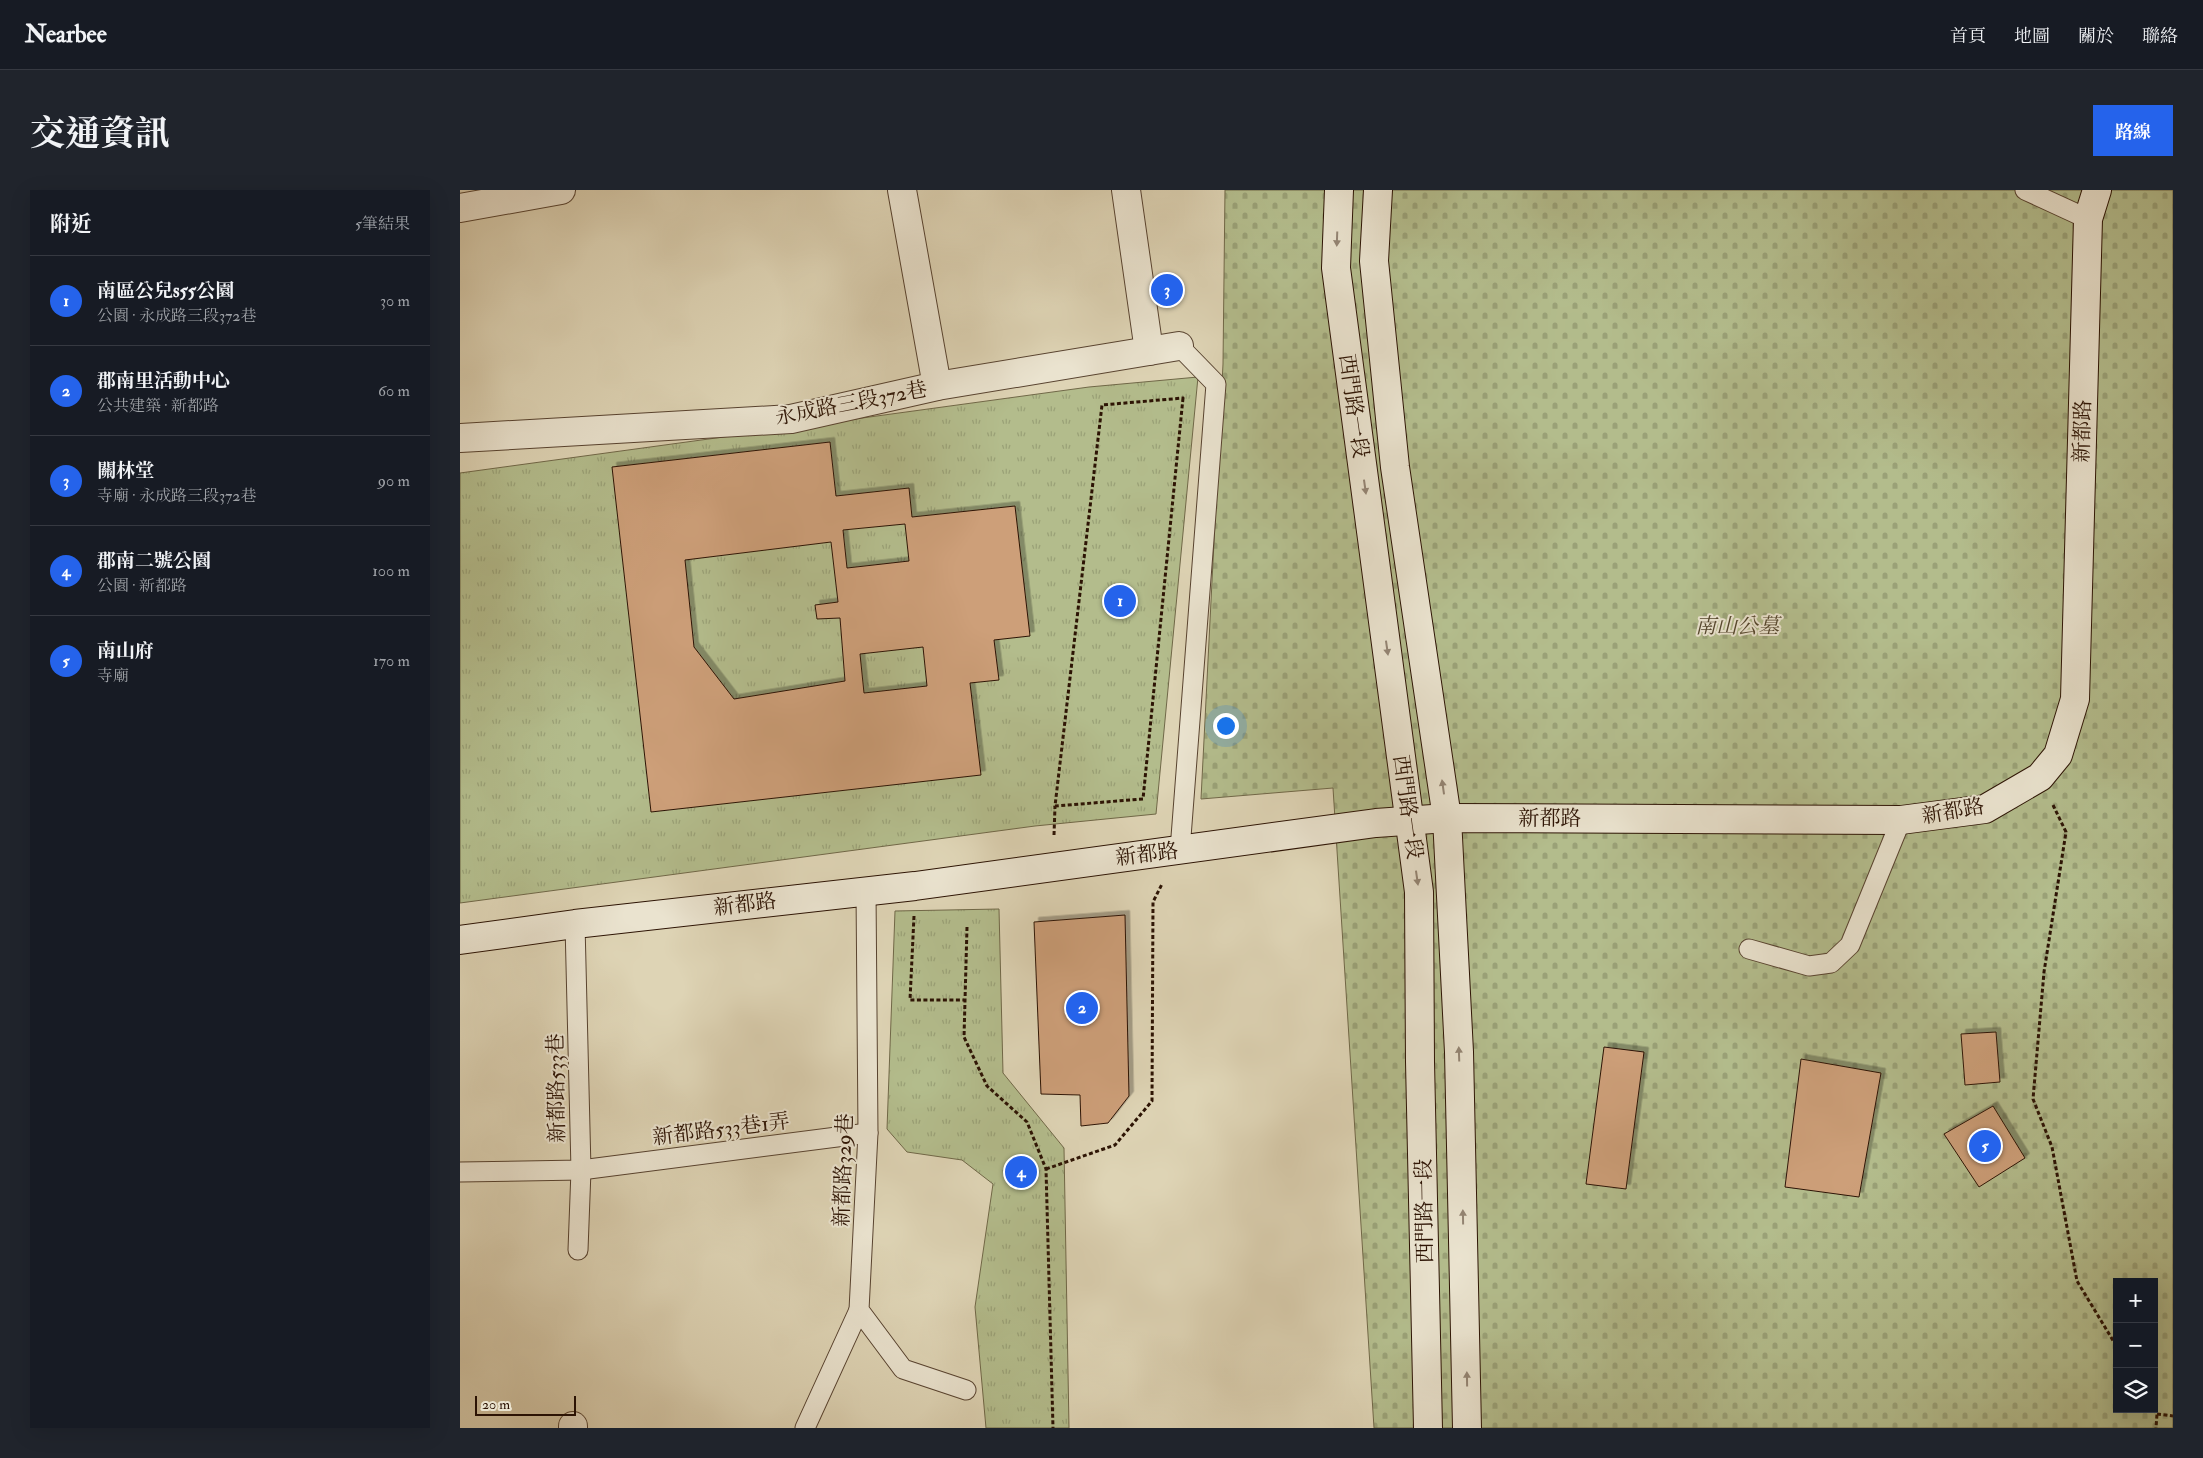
<!DOCTYPE html>
<html lang="zh-TW">
<head>
<meta charset="utf-8">
<style>
  body { margin:0; font-family:"IM FELL Double Pica","Noto Serif TC",serif; background:#20242c; color:#f1f3f6 }
  .controls { position:absolute; right:15px; bottom:15px; display:grid; overflow:hidden; border-radius:0px; box-shadow:0 5px 20px #0002 }
  .controls button { width:45px; height:45px; display:grid; place-items:center; padding:0; border:0; border-bottom:1px solid #363941; background:#171b24; color:#f1f3f6; font:25px sans-serif }
  .scale { position:absolute; left:15px; bottom:12px; width:101px; box-sizing:border-box; padding-left:5px; border:2px solid #2c1304; border-top:0; font-size:14px; line-height:18px; white-space:nowrap; color:#2c1304; -webkit-text-stroke:4px #eae3cf; paint-order:stroke }
  .you { position:absolute; left:765px; top:535px; width:18px; height:18px; margin:-12px; border:4px solid #fff; border-radius:50%; background:#1a73e8; box-shadow:0 0 0 8px #1a73e833 }
  .badge { display:grid; place-items:center; width:32px; height:32px; border-radius:50%; background:#2563eb; color:#fff; font-size:16px; font-weight:700 }
  .pin { position:absolute; translate:-50% -50%; border:2px solid #fff; box-shadow:0 1px 5px #0006 }
  .list { margin:0; padding:0; list-style:none }
  h2 { display:flex; justify-content:space-between; align-items:center; height:65px; margin:0; padding:0 20px; font-size:21px }
  h2 small { font-size:16px; font-weight:400; color:#9ea1a6 }
  .list li { display:grid; grid-template-columns:32px 1fr auto; gap:15px; align-items:center; box-sizing:border-box; height:90px; padding:0 20px; border-top:1px solid #363941 }
  .list b { display:block; font-size:19px; white-space:nowrap }
  .list p { margin:0; font-size:16px; white-space:nowrap; color:#9ea1a6 }
  .list em { font-size:16px; font-style:normal; color:#9ea1a6 }
  .icon { flex:none; width:28px; height:28px; fill:none; stroke:currentColor; stroke-width:2; stroke-linecap:round; stroke-linejoin:round }
  .map { position:relative; flex:none; width:1713px; height:1238px; overflow:hidden; border-radius:0px }
  header { display:flex; align-items:center; gap:30px; box-sizing:border-box; height:70px; padding:0 25px; background:#171b24; border-bottom:1px solid #363941 }
  header strong { font-size:24px }
  nav { display:flex; gap:28px; margin-inline-start:auto; font-size:18px }
  .intro { display:flex; align-items:center; justify-content:space-between; box-sizing:border-box; height:120px; padding:0 30px }
  h1 { margin:0; font-size:35px }
  .button { padding:12px 22px; border-radius:0px; background:#2563eb; color:#fff; font-size:18px; font-weight:700 }
  main { display:flex; gap:30px; padding:0 30px }
  aside { flex:1; background:#171b24; border-radius:0px; box-shadow:0 5px 20px #0002 }
  .map>svg:first-child { display:block }
  .grass { fill:url(#grass-tufts); stroke:#706848 }
  .cemetery { fill:url(#cemetery-stones); stroke:#706848; fill-rule:evenodd }
  .building { fill:#cd9f79; stroke:#2c1304; fill-rule:evenodd; filter:url(#shadow) }
  .lines { fill:none; stroke-linecap:round; stroke-linejoin:round }
  .lane-casing { stroke:#584330; stroke-width:21 }
  .street-casing { stroke:#584330; stroke-width:30 }
  .secondary-casing { stroke:#2c1304; stroke-width:30 }
  .path { stroke:#2c1304; stroke-width:3; stroke-dasharray:4 2.5; stroke-linecap:butt }
  .lane { stroke:#eae3cf; stroke-width:19 }
  .street { stroke:#eae3cf; stroke-width:28 }
  .secondary { stroke:#eae3cf; stroke-width:28 }
  .oneway { fill:#948574 }
  .labels { text-anchor:middle; stroke-width:4; stroke-linejoin:round; paint-order:stroke }
  .street-label { font-size:21px; fill:#2c1304; stroke:#eae3cf }
  .park-label { font-size:21px; font-style:italic; fill:#54462d; stroke:#eae3cf }
</style>
</head>
<body>
<header>
<strong>Nearbee</strong>
<nav><a>首頁</a><a>地圖</a><a>關於</a><a>聯絡</a></nav>
</header>
<div class="intro"><h1>交通資訊</h1><a class="button">路線</a></div>
<main>
<aside>
<h2>附近<small>5筆結果</small></h2>
<ul class="list">
<li><span class="badge">1</span><div><b>南區公兒s55公園</b><p>公園 · 永成路三段372巷</p></div><em>30 m</em></li>
<li><span class="badge">2</span><div><b>郡南里活動中心</b><p>公共建築 · 新都路</p></div><em>60 m</em></li>
<li><span class="badge">3</span><div><b>關林堂</b><p>寺廟 · 永成路三段372巷</p></div><em>90 m</em></li>
<li><span class="badge">4</span><div><b>郡南二號公園</b><p>公園 · 新都路</p></div><em>100 m</em></li>
<li><span class="badge">5</span><div><b>南山府</b><p>寺廟</p></div><em>170 m</em></li>
</ul>
</aside>
<div class="map">
<svg width="1713" height="1238" viewBox="0 0 1713 1238">
  <defs>
    <pattern id="grass-tufts" width="24" height="20" patternUnits="userSpaceOnUse" patternTransform="scale(1.25)"><rect width="24" height="20" fill="#b3bc8c"/><path d="M3 7l-1-3M5 7V3M7 7l1-3M15 17l-1-3M17 17v-4M19 17l1-3" fill="none" stroke="#9aa177"/></pattern>
    <pattern id="cemetery-stones" width="16" height="16" patternUnits="userSpaceOnUse" patternTransform="scale(1.25)"><rect width="16" height="16" fill="#b3bc8c"/><path d="M2 7V4a2 2 0 0 1 4 0v3zM10 15v-3a2 2 0 0 1 4 0v3z" fill="#9aa177"/></pattern>
    <filter id="shadow"><feDropShadow dx="4.5" dy="-4.5" stdDeviation="0" flood-color="#0004"/></filter>
  </defs>
  <rect width="100%" height="100%" fill="#ded4b5"/>
  <filter id="stains"><feTurbulence type="fractalNoise" baseFrequency=".004" numOctaves="4"/><feColorMatrix values="0 0 0 0 .2 0 0 0 0 .09 0 0 0 0 .02 0 0 0 .5 -.17"/></filter>
  <radialGradient id="worn" r=".72"><stop offset=".6" stop-color="#630" stop-opacity="0"/><stop offset="1" stop-color="#630" stop-opacity=".3"/></radialGradient>
  <g class="grass">
    <polygon points="738,187 696,624 575,636 0,713 0,283 629,197"/>
    <polygon points="539,719 543,883 604,958 609,1238 526,1238 515,1117 533,994 502,970 447,962 427,939 435,721"/>
  </g>
  <path class="cemetery" d="M765 0H1713V1238H914L873 598 741 609 763 174ZM1657 1092H1694V1219H1657Z"/>
  <g class="building">
    <path d="M370 252 376 306 449 298 452 327 555 316 570 446 534 450 539 490 510 493 521 585 191 622 152 277ZM445 334 449 371 387 378 383 340ZM371 352 378 412 355 415 357 429 380 428 385 491 274 509 234 457 225 370ZM463 457 467 496 404 503 400 464Z"/>
    <polygon points="665,725 669,906 648,933 621,936 620,905 581,904 574,732"/>
    <polygon points="1536,842 1540,892 1505,895 1501,844"/>
    <polygon points="1144,857 1184,862 1166,999 1126,994"/>
    <polygon points="1341,869 1421,883 1399,1007 1325,997"/>
    <polygon points="1533,916 1565,968 1519,997 1484,944"/>
  </g>
  <g class="lines">
    <g class="lane-casing">
      <g id="lane">
        <polyline points="1565,0 1628,29"/>
        <polyline points="719,156 756,194 720,660"/>
        <polyline points="406,701 408,943 399,1120 443,1179 506,1200"/>
        <polyline points="115,734 121,980 118,1060"/>
        <polyline points="1289,759 1349,776 1371,773 1390,755 1441,630"/>
        <polyline points="0,982 121,980 408,943"/>
        <polyline points="345,1238 399,1120"/>
      </g>
    </g>
    <g class="street-casing">
      <g id="street">
        <polyline points="442,0 477,196"/>
        <polyline points="666,0 689,161"/>
        <polyline points="0,18 101,0"/>
        <polyline points="0,248 331,229 477,196 719,156"/>
        <polyline points="113,1236 113,1238"/>
      </g>
    </g>
    <g class="secondary-casing">
      <g id="secondary">
        <polyline points="879,0 876,78 959,702 960,872 968,1238"/>
        <polyline points="918,0 914,71 935,277 987,628 999,862 1007,1238"/>
        <polyline points="0,750 115,734 455,696 916,633 987,628 1441,630 1525,619 1580,587 1598,565 1615,509 1628,29 1637,0"/>
      </g>
    </g>
    <g class="path">
      <polygon points="723,208 683,609 595,616 642,215"/>
      <polyline points="1593,615 1606,642 1584,782 1573,909 1592,957 1617,1091 1657,1157"/>
      <polyline points="594,645 595,616"/>
      <polyline points="454,726 450,810 504,810"/>
      <polyline points="507,737 504,847 527,896 567,932 586,979 593,1238"/>
      <polyline points="586,979 655,955 692,911 693,712 702,694"/>
      <polyline points="1694,1219 1697,1224 1696,1238"/>
      <polyline points="1697,1224 1713,1226"/>
    </g>
    <use href="#lane" class="lane"/>
    <use href="#street" class="street"/>
    <use href="#secondary" class="secondary"/>
  </g>
  <defs><path id="oneway-solid" d="M-6-.8H1V-3.2L6.5 0L1 3.2V.8H-6Z" transform="scale(1.25)"/></defs>
  <g class="oneway">
    <use href="#oneway-solid" transform="translate(877 49) rotate(92)"/>
    <use href="#oneway-solid" transform="translate(905 297) rotate(82)"/>
    <use href="#oneway-solid" transform="translate(927 458) rotate(82)"/>
    <use href="#oneway-solid" transform="translate(983 597) rotate(-98)"/>
    <use href="#oneway-solid" transform="translate(957 688) rotate(82)"/>
    <use href="#oneway-solid" transform="translate(999 864) rotate(-92)"/>
    <use href="#oneway-solid" transform="translate(1003 1027) rotate(-91)"/>
    <use href="#oneway-solid" transform="translate(1007 1189) rotate(-91)"/>
  </g>
  <g class="labels">
    <g class="street-label">
      <text transform="translate(391 213) rotate(-11)" y="7">永成路三段372巷</text>
      <text transform="translate(894 216) rotate(82)" y="7">西門路一段</text>
      <text transform="translate(1622 241) rotate(-88)" y="7">新都路</text>
      <text transform="translate(948 617) rotate(82)" y="7">西門路一段</text>
      <text transform="translate(1493 621) rotate(-10)" y="7">新都路</text>
      <text x="1090" y="635">新都路</text>
      <text transform="translate(687 664) rotate(-7)" y="7">新都路</text>
      <text transform="translate(285 714) rotate(-7)" y="7">新都路</text>
      <text transform="translate(96 898) rotate(-91)" y="7">新都路533巷</text>
      <text transform="translate(261 939) rotate(-7)" y="7">新都路533巷1弄</text>
      <text transform="translate(383 980) rotate(-88)" y="7">新都路329巷</text>
      <text transform="translate(964 1021) rotate(-91)" y="7">西門路一段</text>
    </g>
    <g class="park-label">
      <text x="1277" y="443">南山公墓</text>
    </g>
  </g>
  <rect width="100%" height="100%" filter="url(#stains)"/>
  <rect width="100%" height="100%" fill="url(#worn)"/>
</svg>
<div class="controls">
<button>+</button>
<button>−</button>
<button><svg class="icon" aria-label="layers" viewBox="0 0 24 24"><path d="M12 4l9 5-9 5-9-5zM3 14l9 5 9-5"/></svg></button>
</div>
<div class="scale">20 m</div>
<div class="you"></div>
<div class="pin badge" style="left:660px;top:411px">1</div>
<div class="pin badge" style="left:622px;top:818px">2</div>
<div class="pin badge" style="left:707px;top:100px">3</div>
<div class="pin badge" style="left:561px;top:982px">4</div>
<div class="pin badge" style="left:1525px;top:956px">5</div>
</div>
</main>
</body>
</html>
